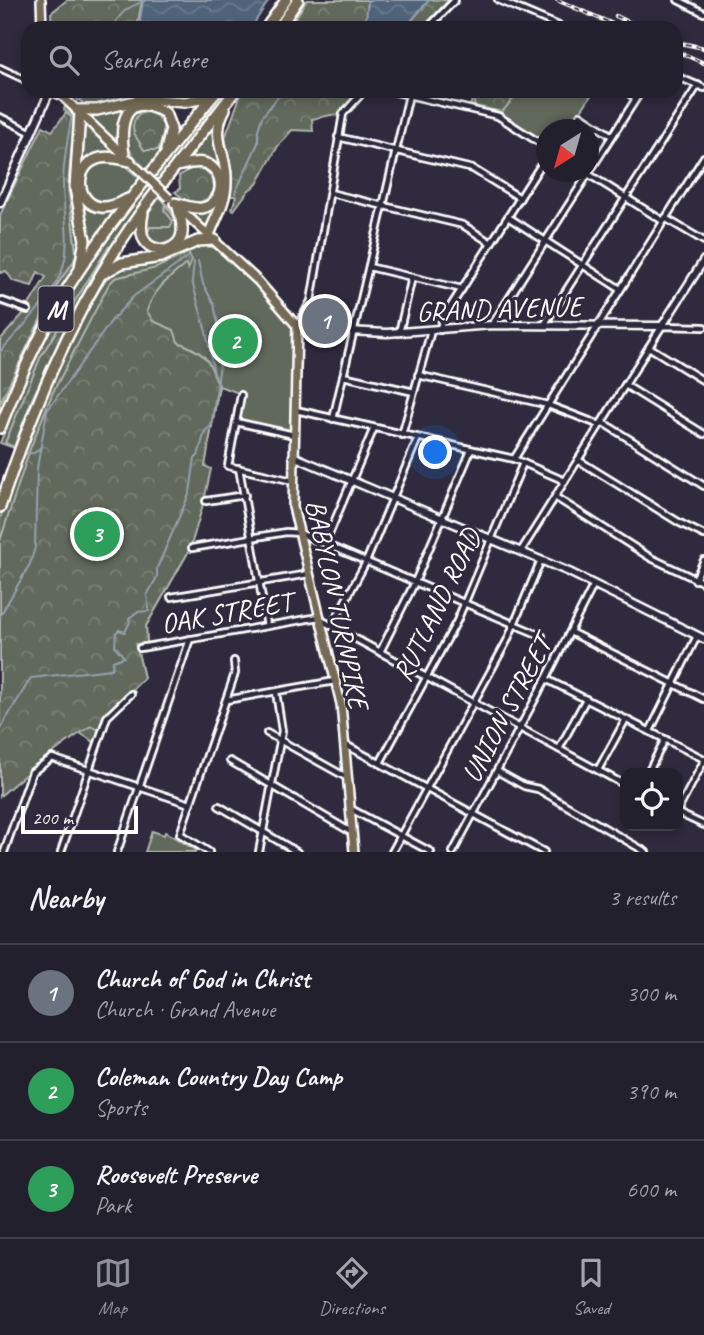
<!DOCTYPE html>
<html lang="en">
<head>
<meta charset="utf-8">
<style>
  body { margin:0; font-family:Caveat,sans-serif; background:#2f2d3a; color:#f1f3f6 }
  .controls { position:absolute; right:21px; bottom:21px; display:grid; overflow:hidden; border-radius:14px; box-shadow:0 4px 10px #0003 }
  .controls button { width:63px; height:63px; display:grid; place-items:center; padding:0; border:0; border-bottom:2px solid #403e4a; background:#23202e; color:#f1f3f6; font:35px sans-serif }
  .compass { position:absolute; left:536px; top:119px; width:63px; height:63px; border-radius:50%; background:#23202e; box-shadow:0 4px 10px #0003; rotate:217deg }
  .scale { position:absolute; left:21px; bottom:18px; width:117px; box-sizing:border-box; padding-left:7px; border:4px solid #fff; border-top:0; font-size:19px; line-height:24px; white-space:nowrap; color:#fff; -webkit-text-stroke:5px #2f2a3d; paint-order:stroke }
  .you { position:absolute; left:436px; top:453px; width:24px; height:24px; margin:-18px; border:5px solid #fff; border-radius:50%; background:#1a73e8; box-shadow:0 0 0 10px #1a73e833 }
  .badge { display:grid; place-items:center; width:46px; height:46px; border-radius:50%; background:#8c9099; color:#fff; font-size:23px; font-weight:700 }
  .pin { position:absolute; translate:-50% -50%; border:4px solid #fff; box-shadow:0 2px 7px #0006 }
  .list { margin:0; padding:0; list-style:none }
  h2 { display:flex; justify-content:space-between; align-items:center; height:91px; margin:0; padding:0 28px; font-size:30px }
  h2 small { font-size:23px; font-weight:400; color:#a3a3aa }
  .list li { display:grid; grid-template-columns:46px 1fr auto; gap:21px; align-items:center; box-sizing:border-box; height:98px; padding:0 28px; border-top:2px solid #403e4a }
  .list b { display:block; font-size:26px; white-space:nowrap }
  .list p { margin:0; font-size:23px; white-space:nowrap; color:#a3a3aa }
  .list em { font-size:23px; font-style:normal; color:#a3a3aa }
  .icon { flex:none; width:38px; height:38px; fill:none; stroke:currentColor; stroke-width:2; stroke-linecap:round; stroke-linejoin:round }
  .map { position:relative; flex:none; width:704px; height:852px; overflow:hidden }
  .search { position:absolute; background:#23202e; box-shadow:0 4px 10px #0003; left:21px; right:21px; top:21px; height:77px; display:flex; align-items:center; gap:18px; box-sizing:border-box; padding:0 24px; border-radius:21px; color:#a3a3aa; font-size:26px }
  .sheet { height:385px; background:#23202e }
  nav { display:flex; justify-content:space-around; align-items:center; box-sizing:border-box; height:98px; border-top:2px solid #403e4a; background:#23202e; font-size:19px; color:#a3a3aa }
  nav a { display:grid; justify-items:center; gap:4px }
  nav .on { color:#8c9099 }
  .map>svg:first-child { display:block }
  .green { fill:#61695c; stroke:#b0b4ae; stroke-width:2 }
  .forest { fill:url(#forest-crowns); stroke:#b0b4ae; stroke-width:2 }
  .water { fill:url(#water-waves); stroke:#95a1af; stroke-width:2 }
  .lines { fill:none; stroke-linecap:round; stroke-linejoin:round }
  .stream { stroke:#95a1af; stroke-width:2 }
  .street-casing { stroke:#fff; stroke-width:10 }
  .secondary-casing { stroke:#fff; stroke-width:11 }
  .primary-casing { stroke:#fff; stroke-width:12 }
  .highway-casing { stroke:#fff; stroke-width:14 }
  .street { stroke:#2f2a3d; stroke-width:4.5 }
  .secondary { stroke:#2f2a3d; stroke-width:6 }
  .primary { stroke:#756a55; stroke-width:7 }
  .highway { stroke:#756a55; stroke-width:9 }
  .rail-casing { stroke:#fff; stroke-width:4.5 }
  .rail { stroke:#2f2a3d; stroke-width:2; stroke-dasharray:5; stroke-linecap:butt }
  .primary-bridge-casing { stroke:#fff; stroke-width:12; stroke-linecap:butt }
  .primary-bridge { stroke:#756a55; stroke-width:7 }
  .labels { text-anchor:middle; stroke-width:6; stroke-linejoin:round; paint-order:stroke }
  .shield { fill:#2f2a3d; stroke:#c1bfc5; stroke-width:2 }
  .shield-label { font-size:26px; font-weight:bold; fill:#fff }
  .street-label { font-size:28px; fill:#fff; stroke:#2f2a3d }
</style>
</head>
<body>
<div class="map">
<svg width="704" height="852" viewBox="0 0 704 852">
  <defs>
    <pattern id="forest-crowns" width="20" height="18" patternUnits="userSpaceOnUse" patternTransform="scale(1.75)"><rect width="20" height="18" fill="#61695c"/><path d="M2 6a3 3 0 1 1 6 0M12 15a3 3 0 1 1 6 0" fill="none" stroke="#798074"/></pattern>
    <pattern id="water-waves" width="16" height="10" patternUnits="userSpaceOnUse" patternTransform="scale(1.75)"><rect width="16" height="10" fill="#4f637a"/><path d="M0 5q4-4 8 0t8 0" fill="none" stroke="#697a8e"/></pattern>
  </defs>
  <rect width="100%" height="100%" fill="#2f2a3d"/>
  <filter id="ink" filterUnits="userSpaceOnUse"><feTurbulence type="fractalNoise" baseFrequency=".0143" numOctaves="2"/><feDisplacementMap in="SourceGraphic" scale="14" xChannelSelector="R" yChannelSelector="G"/><feConvolveMatrix kernelMatrix="1 2 1 2 8 2 1 2 1" color-interpolation-filters="sRGB"/></filter>
  <g filter="url(#ink)">
    <g class="green">
      <polygon points="221,91 230,91 78,308 50,363 14,448 0,443 24,382 52,325 80,277 107,235"/>
      <polygon points="474,91 594,91 569,129 546,130 546,144 495,112 470,107"/>
      <polygon points="140,102 168,103 164,110 135,105 120,144 87,115"/>
      <polygon points="65,106 76,119 82,235 76,266 34,340 10,390 0,416 0,403 58,283 74,261 76,253 68,187 74,119 64,110"/>
      <path d="M157 109 169 125 163 149 147 170C127 151 125 147 126 119L135 110Z"/>
      <polygon points="220,116 224,191 208,229 186,208 218,200 213,166 184,163"/>
      <polygon points="81,122 119,157 109,156 79,174 88,204 118,206 83,258 78,198"/>
      <polygon points="98,161 123,164 140,179 124,197 105,206 86,197 83,176"/>
      <polygon points="159,196 177,216 174,245 158,248 144,238 146,216"/>
      <polygon points="204,243 216,249 221,245 297,325 293,434 238,421 242,394 219,386 190,549 146,626 147,643 136,644 144,678 105,716 95,743 80,733 28,771 0,796 0,519 19,460 62,354 108,275 120,266"/>
      <polygon points="152,831 164,835 165,832 196,850 195,852 145,852"/>
    </g>
    <g class="forest">
      <polygon points="67,0 142,0 137,28 52,28 51,13"/>
      <polygon points="307,0 368,0 367,19 363,28 289,28"/>
      <polygon points="429,0 449,0 422,28 405,28"/>
      <path d="M66 91H205C184 104 164 94 141 95 122 96 105 103 87 106Z"/>
      <path d="M242 91H280L279 96C295 91 309 97 325 94 337 92 347 91 359 91L342 109 340 116 331 115 312 119 313 131 292 130 278 146 257 184 249 190 234 210 232 209 236 196H230L228 199 232 172 225 138Z"/>
      <polygon points="475,91 515,91 516,92 515,97 502,112 474,106"/>
      <path d="M147 112 157 116 163 125V135L158 150H144C137 137 126 129 139 114Z"/>
      <polygon points="66,113 74,119 68,187 76,253 74,261 58,283 0,403 0,340 24,313 46,277 38,272 32,286 13,281 6,271 0,273 0,215 43,126 52,131"/>
      <path d="M194 167C209 170 212 175 215 190 204 207 189 205 175 192L180 189 179 176Z"/>
      <path d="M165 205C176 217 180 224 176 241L169 245 149 241 147 235 150 227H170L173 221 164 210Z"/>
      <polygon points="109,246 57,347 32,399 14,447 5,443 41,356"/>
      <path d="M188 253 192 260 188 269 186 264C169 278 153 290 147 311L153 321 174 330 178 342C188 346 200 351 207 360 211 365 214 377 219 385L205 466 211 469 204 501 190 549 146 626 147 643 136 644 144 678 105 716 100 730 91 726C59 746 29 771 0 796V541L30 449 53 392 109 284 115 278 156 268Z"/>
    </g>
    <g class="water">
      <polygon points="143,0 269,0 251,28 142,28 140,20"/>
      <polygon points="368,0 429,0 405,28 362,28 366,19"/>
    </g>
    <g class="lines">
      <g class="stream">
        <path d="M112 28C123 9 127 8 147 0"/>
        <polyline points="77,101 83,97 86,91"/>
        <polyline points="235,193 258,143 258,130 262,117 279,95"/>
        <polyline points="198,261 203,284 214,304 218,324 221,355 218,380"/>
        <path d="M0 352C21 327 50 302 62 270 72 242 63 213 63 184 63 162 68 137 72 115"/>
        <polyline points="24,454 34,453 41,447"/>
        <polyline points="0,616 30,564 35,547 37,468 47,411 112,320 134,296 188,257"/>
        <polyline points="0,729 31,678 112,669 113,661 124,657 115,646 116,633 119,630 125,632 130,622 129,618 137,612 149,611 147,595 157,577 157,568 190,492 195,458 198,456 205,431 211,426 218,381 214,374 207,336 192,281 194,262"/>
      </g>
      <g class="street-casing">
        <g id="street">
          <polyline points="498,0 564,28"/>
          <polyline points="678,0 704,13"/>
          <polyline points="428,28 455,0"/>
          <polyline points="0,68 28,81"/>
          <polyline points="676,76 704,88"/>
          <polyline points="391,91 498,116 546,147"/>
          <polyline points="625,91 636,98"/>
          <polyline points="580,115 612,136"/>
          <polyline points="0,117 32,133"/>
          <polyline points="338,137 473,169 520,198"/>
          <polyline points="585,172 663,221"/>
          <polyline points="330,193 463,225 491,243"/>
          <polyline points="508,217 620,289"/>
          <polyline points="665,218 704,241"/>
          <polyline points="369,267 462,289"/>
          <polyline points="0,300 28,310"/>
          <polyline points="492,325 641,91"/>
          <polyline points="544,325 698,85"/>
          <polyline points="297,326 311,301 343,114 364,91"/>
          <polyline points="440,330 442,320 546,157"/>
          <polyline points="399,333 412,277"/>
          <polyline points="649,347 704,381"/>
          <polyline points="418,375 548,405 600,425"/>
          <polyline points="343,376 414,392"/>
          <polyline points="625,385 704,434"/>
          <polyline points="241,395 228,466 293,481"/>
          <polyline points="296,410 514,459 565,481"/>
          <polyline points="333,419 409,95"/>
          <polyline points="236,422 294,435"/>
          <polyline points="602,422 704,486"/>
          <polyline points="402,435 431,331"/>
          <polyline points="514,459 704,157"/>
          <polyline points="578,460 680,523 704,535"/>
          <polyline points="239,468 267,626"/>
          <polyline points="555,497 651,558 704,583"/>
          <polyline points="206,501 245,495"/>
          <polyline points="325,544 374,428"/>
          <polyline points="192,548 286,532 299,533 542,636"/>
          <polyline points="521,551 662,326 704,327"/>
          <polyline points="695,580 704,560"/>
          <polyline points="171,597 309,574"/>
          <polyline points="321,620 625,785"/>
          <polyline points="332,626 366,562 418,438"/>
          <polyline points="570,632 704,699"/>
          <polyline points="140,648 319,617"/>
          <polyline points="380,652 415,582 471,450"/>
          <polyline points="546,679 704,759"/>
          <polyline points="226,700 335,681"/>
          <polyline points="650,731 697,636"/>
          <polyline points="267,733 346,777"/>
          <polyline points="344,744 544,852"/>
          <polyline points="559,749 586,699"/>
          <polyline points="230,761 351,832"/>
          <polyline points="380,763 457,621 523,463"/>
          <polyline points="598,770 626,719"/>
          <polyline points="497,771 524,786 538,789 646,852"/>
          <polyline points="648,773 665,739"/>
          <polyline points="219,806 297,852"/>
          <polyline points="351,809 431,852"/>
          <polyline points="678,810 704,761"/>
          <polyline points="678,813 704,825"/>
          <polyline points="4,852 32,772 52,758 190,804"/>
          <polyline points="61,852 107,717 131,694"/>
          <polyline points="117,852 190,639"/>
          <polyline points="209,852 180,834 231,685 235,673 234,661"/>
          <polyline points="259,852 282,731 276,692"/>
          <polyline points="392,852 507,641 541,560"/>
          <polyline points="453,852 546,679 594,584"/>
        </g>
      </g>
      <g class="secondary-casing">
        <g id="secondary">
          <polyline points="0,203 50,91"/>
          <polyline points="297,326 309,329 387,333 492,325 662,326 704,260"/>
          <polyline points="293,456 569,572 704,639"/>
        </g>
      </g>
      <g class="primary-casing">
        <g id="primary">
          <polyline points="41,0 42,28"/>
          <polyline points="52,91 62,96 124,155"/>
          <polyline points="179,208 258,281 297,326 293,507 341,704 354,852"/>
        </g>
      </g>
      <g class="highway-casing">
        <g id="highway">
          <polyline points="266,28 286,0"/>
          <polyline points="279,28 298,0"/>
          <polyline points="77,110 97,110 144,99 185,102 200,99 210,91"/>
          <polyline points="80,113 75,188 85,240 80,267"/>
          <path d="M124 155C119 122 125 90 165 113L171 129 166 150"/>
          <path d="M128 199C120 203 110 208 101 207 76 204 73 167 97 159 107 155 120 159 130 161"/>
          <path d="M175 203C183 205 193 209 202 208 225 204 227 170 204 163 195 161 186 164 177 166"/>
          <path d="M143 213C139 232 141 250 166 250 188 243 183 225 178 207"/>
          <path d="M209 235C215 219 226 201 226 183 228 154 209 139 225 109"/>
          <polyline points="104,273 122,263 161,257 198,241 215,240"/>
          <path d="M0 428C17 383 37 339 62 297 107 224 163 158 217 91"/>
          <path d="M0 507C31 413 68 323 122 240 156 188 197 140 235 91"/>
        </g>
      </g>
      <use href="#street" class="street"/>
      <use href="#secondary" class="secondary"/>
      <use href="#primary" class="primary"/>
      <use href="#highway" class="highway"/>
      <g class="rail-casing">
        <g id="rail">
          <polyline points="557,0 622,28"/>
          <polyline points="616,16 641,28"/>
          <polyline points="676,42 704,48"/>
          <polyline points="676,51 704,63"/>
        </g>
      </g>
      <use href="#rail" class="rail"/>
      <g class="primary-bridge-casing">
        <polyline id="primary-bridge" points="134,165 169,198"/>
      </g>
      <use href="#primary-bridge" class="primary-bridge"/>
    </g>
  </g>
  <g class="labels">
    <rect class="shield" x="38.5" y="286.5" width="35" height="45" rx="5"/>
    <g class="shield-label">
      <text x="56" y="318">M</text>
    </g>
    <g class="street-label">
      <text transform="translate(499 308) rotate(-2)" y="10">GRAND AVENUE</text>
      <text transform="translate(338 604) rotate(78)" y="10">BABYLON TURNPIKE</text>
      <text transform="translate(436 605) rotate(-64)" y="10">RUTLAND ROAD</text>
      <text transform="translate(226 612) rotate(-10)" y="10">OAK STREET</text>
      <text transform="translate(506 709) rotate(-62)" y="10">UNION STREET</text>
    </g>
  </g>
</svg>
<div class="controls">
<button><svg class="icon" aria-label="locate" viewBox="0 0 24 24"><circle cx="12" cy="12" r="6"/><path d="M12 2v4M12 18v4M2 12h4M18 12h4"/></svg></button>
</div>
<svg class="compass" viewBox="-18 -18 36 36"><path d="M0-13l5 13h-10z" fill="#e53935"/><path d="M0 13l5-13h-10z" fill="#a3a3aa"/></svg>
<div class="scale">200 m</div>
<div class="you"></div>
<div class="pin badge" style="left:325px;top:321px;background:#6b7280">1</div>
<div class="pin badge" style="left:235px;top:341px;background:#2e9e5b">2</div>
<div class="pin badge" style="left:97px;top:534px;background:#2e9e5b">3</div>
<div class="search"><svg class="icon" aria-label="search" viewBox="0 0 24 24"><circle cx="10" cy="10" r="6"/><path d="M15 15l6 6"/></svg>Search here</div>
</div>
<section class="sheet">
<h2>Nearby<small>3 results</small></h2>
<ul class="list">
<li><span class="badge" style="background:#6b7280">1</span><div><b>Church of God in Christ</b><p>Church · Grand Avenue</p></div><em>300 m</em></li>
<li><span class="badge" style="background:#2e9e5b">2</span><div><b>Coleman Country Day Camp</b><p>Sports</p></div><em>390 m</em></li>
<li><span class="badge" style="background:#2e9e5b">3</span><div><b>Roosevelt Preserve</b><p>Park</p></div><em>600 m</em></li>
</ul>
</section>
<nav>
<a class="on"><svg class="icon" aria-label="map" viewBox="0 0 24 24"><path d="M3 6l6-2 6 2 6-2v14l-6 2-6-2-6 2zM9 4v14M15 6v14"/></svg>Map</a>
<a><svg class="icon" aria-label="directions" viewBox="0 0 24 24"><path d="M12 3l9 9-9 9-9-9zM9 14v-3h6M13 9l2 2-2 2"/></svg>Directions</a>
<a><svg class="icon" aria-label="saved" viewBox="0 0 24 24"><path d="M7 4h10v16l-5-4-5 4z"/></svg>Saved</a>
</nav>
</body>
</html>
